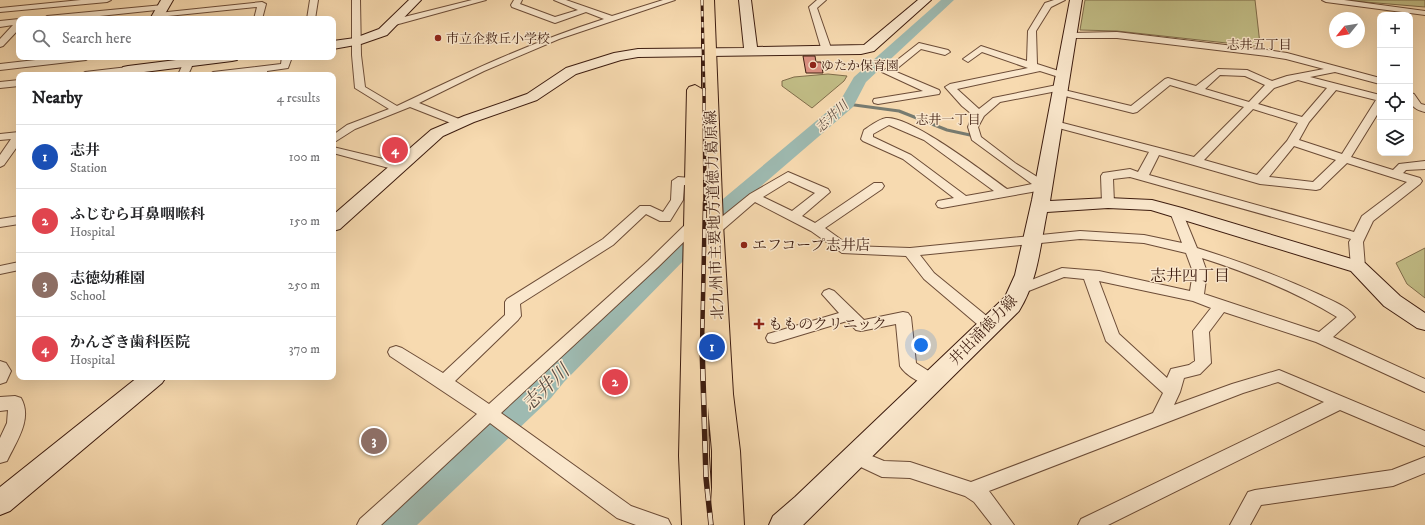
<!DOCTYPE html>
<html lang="en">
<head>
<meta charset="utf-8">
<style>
  body { margin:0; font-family:"IM FELL DW Pica","Noto Serif JP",serif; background:#f2f2f2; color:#202124 }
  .controls { position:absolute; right:12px; top:12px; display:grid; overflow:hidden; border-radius:8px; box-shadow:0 4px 16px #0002 }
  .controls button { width:36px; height:36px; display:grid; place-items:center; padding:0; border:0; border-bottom:1px solid #e0e0e0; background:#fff; color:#202124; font:20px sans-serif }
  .compass { position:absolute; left:1329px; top:12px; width:36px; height:36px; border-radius:50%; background:#fff; box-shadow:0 4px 16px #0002; rotate:240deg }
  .you { position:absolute; left:921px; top:345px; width:14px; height:14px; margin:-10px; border:3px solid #fff; border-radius:50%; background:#1a73e8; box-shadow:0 0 0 6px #1a73e833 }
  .badge { display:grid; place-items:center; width:26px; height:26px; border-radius:50%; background:#8f2418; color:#fff; font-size:13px; font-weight:700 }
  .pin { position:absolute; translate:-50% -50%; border:2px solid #fff; box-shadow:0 1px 4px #0006 }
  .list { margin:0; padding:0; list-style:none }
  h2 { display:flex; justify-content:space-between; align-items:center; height:52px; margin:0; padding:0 16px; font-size:17px }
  h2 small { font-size:13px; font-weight:400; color:#757577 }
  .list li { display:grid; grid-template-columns:26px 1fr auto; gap:12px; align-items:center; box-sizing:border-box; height:64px; padding:0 16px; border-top:1px solid #e0e0e0 }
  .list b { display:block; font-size:15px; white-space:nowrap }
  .list p { margin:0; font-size:13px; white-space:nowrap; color:#757577 }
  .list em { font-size:13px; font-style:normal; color:#757577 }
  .icon { flex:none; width:22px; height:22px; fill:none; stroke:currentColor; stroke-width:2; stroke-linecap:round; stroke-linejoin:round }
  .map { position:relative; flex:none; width:1425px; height:525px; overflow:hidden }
  .search { position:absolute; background:#fff; box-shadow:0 4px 16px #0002; left:16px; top:16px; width:320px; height:44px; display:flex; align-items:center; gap:10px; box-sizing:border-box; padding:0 14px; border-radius:8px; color:#757577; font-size:15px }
  .panel { position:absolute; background:#fff; box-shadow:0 4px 16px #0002; left:16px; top:72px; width:320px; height:308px; border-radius:8px }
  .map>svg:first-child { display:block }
  .green { fill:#c2be87; stroke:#806d4b }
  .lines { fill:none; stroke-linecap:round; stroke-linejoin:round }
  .stream { stroke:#777b70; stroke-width:3 }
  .river { fill:#9ebab1; fill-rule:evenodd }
  .building { fill:#dd9183; stroke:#3d1c0f }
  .street-casing { stroke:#6c4c37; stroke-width:2 }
  .secondary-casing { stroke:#3d1c0f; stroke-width:2 }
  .primary-casing { stroke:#3d1c0f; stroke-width:2 }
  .street { fill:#fae7cc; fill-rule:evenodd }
  .secondary { fill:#fae7cc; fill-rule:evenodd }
  .primary { fill:#f7dab0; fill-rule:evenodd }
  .rail-far3-casing { stroke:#3d1c0f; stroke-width:3 }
  .rail-far2-casing { stroke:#3d1c0f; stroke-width:3.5 }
  .rail-far1-casing { stroke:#3d1c0f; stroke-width:4.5 }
  .rail-casing { stroke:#3d1c0f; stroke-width:5.5 }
  .rail-far3 { stroke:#fae7cc; stroke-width:2; stroke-dasharray:5.5; stroke-linecap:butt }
  .rail-far2 { stroke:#fae7cc; stroke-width:2.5; stroke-dasharray:7; stroke-linecap:butt }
  .rail-far1 { stroke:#fae7cc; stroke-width:3; stroke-dasharray:9; stroke-linecap:butt }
  .rail { stroke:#fae7cc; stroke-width:4; stroke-dasharray:12; stroke-linecap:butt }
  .poi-dot { fill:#8f2418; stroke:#fae7cc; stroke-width:1.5 }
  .labels { text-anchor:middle; stroke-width:3; stroke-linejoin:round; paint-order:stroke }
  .far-poi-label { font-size:13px; fill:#3d1c0f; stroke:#fae7cc; text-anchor:start }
  .far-neighbourhood-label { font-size:13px; fill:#3d1c0f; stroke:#fae7cc }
  .far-water-label { font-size:13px; font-style:italic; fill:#5a4b40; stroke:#fae7cc }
  .street-label { font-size:15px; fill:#3d1c0f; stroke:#fae7cc }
  .poi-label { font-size:15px; fill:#3d1c0f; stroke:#fae7cc; text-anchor:start }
  .neighbourhood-label { font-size:16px; fill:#3d1c0f; stroke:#fae7cc }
  .near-water-label { font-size:19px; font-style:italic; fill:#5a4b40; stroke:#fae7cc }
</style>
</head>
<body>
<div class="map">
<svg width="1425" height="525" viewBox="0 0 1425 525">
  <rect width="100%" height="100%" fill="#f7dab0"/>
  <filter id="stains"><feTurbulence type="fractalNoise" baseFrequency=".005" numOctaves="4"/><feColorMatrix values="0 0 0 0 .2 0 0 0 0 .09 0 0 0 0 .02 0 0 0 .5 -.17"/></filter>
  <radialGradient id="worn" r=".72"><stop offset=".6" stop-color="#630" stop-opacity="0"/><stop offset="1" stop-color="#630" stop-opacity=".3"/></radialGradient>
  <g class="green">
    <polygon points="1085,0 1255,0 1260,44 1254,46 1117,31 1080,30"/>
    <polygon points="1341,0 1425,0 1425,7"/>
    <polygon points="828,74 847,76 844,81 812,108 782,86 782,81 794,77"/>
    <polygon points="1425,248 1425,298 1407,284 1396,263"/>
  </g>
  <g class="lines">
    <polyline class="stream" points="847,104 899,111 947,130 970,135"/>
    <g class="river">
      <polygon points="941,0 954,0 866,82 853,107 731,212 724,214 717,212 714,208 717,204 840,101 854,77"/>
      <polygon points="689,236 697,237 700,242 697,247 564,382 551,398 417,525 379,525 384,515 533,384 546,368 681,237"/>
    </g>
  </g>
  <polygon class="building" points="803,56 815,56 816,62 821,62 823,73 806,73"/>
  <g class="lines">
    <g class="street-casing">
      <g id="street">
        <polygon points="81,0 111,0 107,2 0,12 0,8"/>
        <polygon points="310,0 318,0 315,19 307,19"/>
        <path d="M352 0H360L361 55 365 87 397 106C466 73 531 42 604 19L586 12 555 23 512 7 511 5 514 0H522L520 4 555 17 578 10 554 0H566L612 16 663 0H675L559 39 484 71 419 103 464 121 465 123 464 125H456L410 107 355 129 333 143V135L347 125 389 109 355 88 352 55Z"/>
        <polygon points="472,0 486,0 395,25 391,22 392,20"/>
        <polygon points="817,0 826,0 817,8 832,51 827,54 822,51 809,7"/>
        <path d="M1054 0H1065L1051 7 1036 31 1037 64 1065 73 1067 75 1062 78 1040 71 957 89 979 109 993 98 1062 84 1067 87 1064 90 1131 106 1165 79 1168 78 1196 86 1218 69 1247 70 1272 81 1287 76 1324 69 1286 59 1267 56 1117 38H1068V34L1071 33 1117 32 1267 50 1287 53 1380 78V84L1335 72 1310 77 1380 95V110L1351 157 1393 170 1399 164 1425 161V169L1406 170 1403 173 1420 178 1422 181 1420 184 1373 221 1363 242 1365 267 1363 270H1353L1351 267 1349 242 1351 239 1130 177 1113 179 1114 203 1112 206H1104L1102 203 1101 176 1103 173 1130 169 1138 172 1149 152 1051 126 1050 124 1055 121 1194 157 1244 107 1170 85 1137 112 1133 113 1057 94V91L1000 102 984 116 978 127 981 137 1015 163 1047 183 1049 186 1047 189 1043 190 942 208 938 207 936 204 938 201 954 198 903 159 863 141 861 139 864 130C870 126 879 119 886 118 910 115 985 173 1007 189L1032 184 972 140 968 127 973 115 962 106 945 87 950 84 1028 68 982 52 968 62 963 59 981 46 1027 61 1028 31 1045 3ZM1220 75 1245 76 1265 85 1249 102 1205 89ZM1298 80 1327 88 1302 117 1258 104 1274 88ZM1336 90 1376 100 1342 154 1299 140 1309 122ZM1253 109 1298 123 1287 141 1257 175 1204 160ZM889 125 924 140 994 191 966 196 911 155 873 137V134ZM1294 146 1336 160 1313 182 1269 177ZM1159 155 1260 184 1316 190 1320 189 1347 163 1407 182 1362 216 1354 232 1149 175Z"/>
        <polygon points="1322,0 1344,0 1425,11 1425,15 1326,2"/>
        <polygon points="262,2 266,4 262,19 254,19 257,7 158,17 154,15 158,13"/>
        <polygon points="163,5 166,5 166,9 71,19 43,19 47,16"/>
        <polygon points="19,19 19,29 3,46 0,47 0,39 13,25 0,27 0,21"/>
        <polygon points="919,43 948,50 950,52 945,55 921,49 894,71 939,90 940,92 939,94 878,104 874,103 873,101 874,99 923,91 882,72"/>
        <polygon points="62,57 91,57 86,60 0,70 0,64"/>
        <polygon points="186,57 196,57 188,75 178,75"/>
        <polygon points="282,57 292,57 288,68 267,71 267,75 257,75 258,73 237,75 208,75 213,72 281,64"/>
        <polygon points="128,67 133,70 131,72 110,75 80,75 85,72"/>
        <polygon points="19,80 19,86 0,88 0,82"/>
        <path d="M1410 93 1414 94 1421 104 1425 105V112C1413 109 1410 105 1410 93Z"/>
        <polygon points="19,132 19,144 4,165 0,167 0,155 11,139 0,140 0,134"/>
        <polygon points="333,147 404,164 406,167 400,171 333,153"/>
        <path d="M788 172 828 189 830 192 802 216 815 223 874 183H882L884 186 882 189 825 228 850 246 910 248 1080 231 1144 235 1182 243 1170 212 1171 209H1181L1197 248C1239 261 1279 276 1318 294 1330 300 1348 306 1355 317L1333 337 1425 379V392L1316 342 1224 312 1209 332 1211 363 1200 374 1184 378 1180 392 1174 405 1232 384 1279 370 1425 431V446L1340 410 1108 525H1078L1081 519 1324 402 1278 382 1243 393 989 491 1014 525H992L974 502 965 496 910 478 882 477 848 461 846 456 848 451 855 449 884 461 910 462 971 482 1153 413 1163 393 1106 341 1084 279 1064 277 1021 294 1016 292 1014 289 1016 286 1062 268 1099 271 1190 291 1193 272 1186 253 1144 243 1080 239 920 255 934 273 994 322 997 326 994 330 989 331 984 330 924 279 906 256 842 253 811 231 755 202 718 234H708L706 231 708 228 750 194ZM789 181 815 193 792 211 763 197ZM1202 258C1248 273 1295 291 1337 317L1319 332 1204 294 1207 272ZM1099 281 1193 301 1211 308 1193 331 1195 361 1189 365 1171 369 1167 378 1119 334Z"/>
        <polygon points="678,177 704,179 710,183 704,187 684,185 683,200 670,221 660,221 646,214 613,245 520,304 521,316 518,320 455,381 489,404 648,261 691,219 701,219 703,222 701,225 658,267 501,413 631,506 668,519 671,525 636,525 617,518 490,423 381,525 357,525 360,519 477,414 390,356 388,352 390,348 396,346 402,348 443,373 505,315 505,302 507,299 603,239 640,206 650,206 663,212 671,200 672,181"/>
        <polygon points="19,216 19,224 0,227 0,219"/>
        <polygon points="19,262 19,270 0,274 0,266"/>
        <path d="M829 289 834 291 864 320 903 312 908 313 911 317 916 363 938 377 940 381 938 385C927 389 905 375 900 366L896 324 861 331 856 330 847 321 774 343 768 342 766 338 768 334 839 313 822 294 824 291Z"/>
        <polygon points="0,361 6,363 11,371 6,382 0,384"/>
        <path d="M15 396 21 398C33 419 16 442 7 461L0 463V438L7 423 8 410 0 411V397Z"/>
        <polygon points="1425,457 1425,473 1393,486 1261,505 1250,525 1230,525 1248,492 1255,490 1392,470"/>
      </g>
    </g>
    <g class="secondary-casing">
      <g id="secondary">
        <polygon points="161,0 173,0 162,19 150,19"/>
        <polygon points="409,0 421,0 387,35 361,44 333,49 333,41 355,38 379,29"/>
        <polygon points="739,0 751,0 757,47 864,45 918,0 931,0 874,51 861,54 638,57 621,60 576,74 537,100 474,122 443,136 340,229 333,231 333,215 431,130 464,116 527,94 566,68 614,53 638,49 744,48"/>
        <path d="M1070 0H1082L1050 201 1108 198 1152 200 1182 208 1365 263 1400 296 1425 313V330L1417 328 1384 306 1351 271 1151 210 1108 208 1047 212C1040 247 1038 280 1019 311L803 525H769L773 516 795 497 1005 297 1015 275 1032 200Z"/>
        <polygon points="200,57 239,57 237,60 232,61 128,74 123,73 121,70 123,67 128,66"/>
        <polygon points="138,377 166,377 162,383 10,511 0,515 0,487"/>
      </g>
    </g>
    <g class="primary-casing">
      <path id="primary" d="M702 0H714L723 224 733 394 740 451 744 525H682L679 456 687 90 689 87 695 85 702 89ZM708 407 712 451V503L709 456Z"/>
    </g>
    <use href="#street" class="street"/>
    <use href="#secondary" class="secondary"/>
    <use href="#primary" class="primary"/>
    <g class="rail-far3-casing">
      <polyline id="rail-far3" points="702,0 704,90"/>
    </g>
    <g class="rail-far2-casing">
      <polyline id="rail-far2" points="704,89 705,203"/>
    </g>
    <g class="rail-far1-casing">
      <polyline id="rail-far1" points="702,346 705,202"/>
    </g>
    <g class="rail-casing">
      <polyline id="rail" points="702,345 706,478 711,525"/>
    </g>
    <use href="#rail-far3" class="rail-far3"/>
    <use href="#rail-far2" class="rail-far2"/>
    <use href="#rail-far1" class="rail-far1"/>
    <use href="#rail" class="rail"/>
  </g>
  <g class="poi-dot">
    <circle cx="438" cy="38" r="4"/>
    <circle cx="813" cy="65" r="4"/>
    <circle cx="744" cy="245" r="4"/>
    <path d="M757 318h4v4h4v4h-4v4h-4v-4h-4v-4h4z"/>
  </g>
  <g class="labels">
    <g class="far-poi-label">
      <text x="446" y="43">市立企救丘小学校</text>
      <text x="821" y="70">ゆたか保育園</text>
    </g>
    <g class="far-neighbourhood-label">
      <text x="1259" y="49">志井五丁目</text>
      <text x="948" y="124">志井一丁目</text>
    </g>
    <g class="far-water-label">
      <text transform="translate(831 116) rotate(-43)" y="5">志井川</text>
    </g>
    <g class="street-label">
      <text transform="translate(714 215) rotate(-92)" y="5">北九州市主要地方道徳力葛原線</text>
      <text transform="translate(983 330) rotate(-46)" y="5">井出浦徳力線</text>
    </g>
    <g class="poi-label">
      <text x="752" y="250">エフコープ志井店</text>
      <text x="768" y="329">もものクリニック</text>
    </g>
    <g class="neighbourhood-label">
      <text x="1190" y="281">志井四丁目</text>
    </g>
    <g class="near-water-label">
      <text transform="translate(545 387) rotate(-44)" y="7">志井川</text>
    </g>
  </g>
  <rect width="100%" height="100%" filter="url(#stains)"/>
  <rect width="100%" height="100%" fill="url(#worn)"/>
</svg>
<div class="controls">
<button>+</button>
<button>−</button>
<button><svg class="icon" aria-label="locate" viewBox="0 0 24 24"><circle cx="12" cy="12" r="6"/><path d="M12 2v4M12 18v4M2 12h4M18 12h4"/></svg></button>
<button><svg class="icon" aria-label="layers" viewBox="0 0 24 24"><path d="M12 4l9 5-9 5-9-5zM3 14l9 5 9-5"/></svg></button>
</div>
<svg class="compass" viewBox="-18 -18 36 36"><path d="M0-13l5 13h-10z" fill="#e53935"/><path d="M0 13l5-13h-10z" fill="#757577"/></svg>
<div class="you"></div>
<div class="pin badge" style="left:712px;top:347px;background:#1a4fb4">1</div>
<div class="pin badge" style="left:615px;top:382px;background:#e0444e">2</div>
<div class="pin badge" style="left:374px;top:441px;background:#8d6e63">3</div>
<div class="pin badge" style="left:395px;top:150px;background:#e0444e">4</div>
<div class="search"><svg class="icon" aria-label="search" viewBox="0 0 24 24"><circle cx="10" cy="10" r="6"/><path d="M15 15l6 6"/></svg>Search here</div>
<section class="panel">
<h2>Nearby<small>4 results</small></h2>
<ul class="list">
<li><span class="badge" style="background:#1a4fb4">1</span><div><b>志井</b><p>Station</p></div><em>100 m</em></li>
<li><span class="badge" style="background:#e0444e">2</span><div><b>ふじむら耳鼻咽喉科</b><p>Hospital</p></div><em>150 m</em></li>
<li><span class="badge" style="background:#8d6e63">3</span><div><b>志徳幼稚園</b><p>School</p></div><em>250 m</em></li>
<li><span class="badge" style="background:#e0444e">4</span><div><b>かんざき歯科医院</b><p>Hospital</p></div><em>370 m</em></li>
</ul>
</section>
</div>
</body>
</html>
